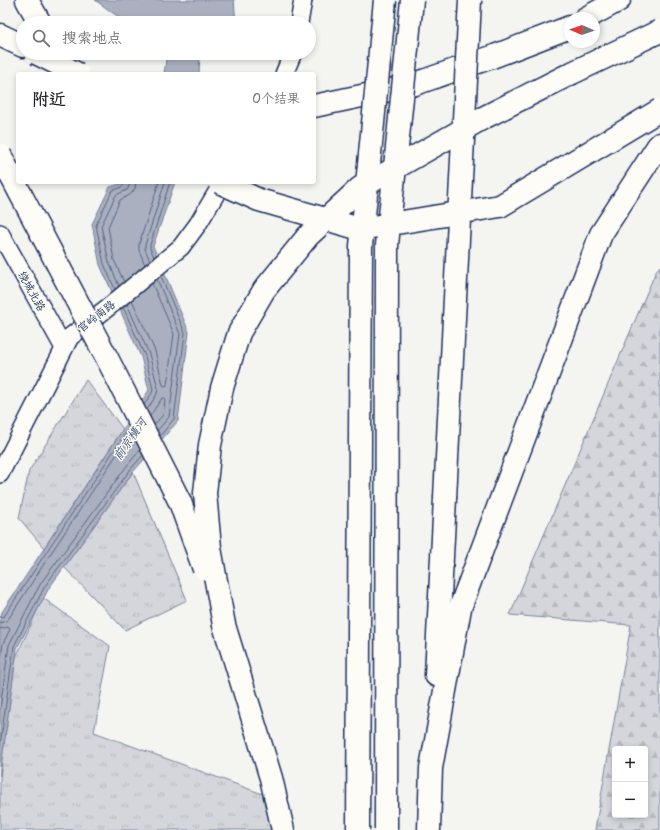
<!DOCTYPE html>
<html lang="zh">
<head>
<meta charset="utf-8">
<style>
  body { margin:0; font-family:"Shantell Sans","LXGW WenKai TC",sans-serif; background:#f2f2f2; color:#202124 }
  .controls { position:absolute; right:12px; bottom:12px; display:grid; overflow:hidden; border-radius:4px; box-shadow:0 2px 6px #0003 }
  .controls button { width:36px; height:36px; display:grid; place-items:center; padding:0; border:0; border-bottom:1px solid #e0e0e0; background:#fff; color:#202124; font:20px sans-serif }
  .compass { position:absolute; left:564px; top:12px; width:36px; height:36px; border-radius:50%; background:#fff; box-shadow:0 2px 6px #0003; rotate:272deg }
  .list { margin:0; padding:0; list-style:none }
  h2 { display:flex; justify-content:space-between; align-items:center; height:52px; margin:0; padding:0 16px; font-size:17px }
  h2 small { font-size:13px; font-weight:400; color:#757577 }
  .icon { flex:none; width:22px; height:22px; fill:none; stroke:currentColor; stroke-width:2; stroke-linecap:round; stroke-linejoin:round }
  .map { position:relative; flex:none; width:660px; height:830px; overflow:hidden }
  .search { position:absolute; background:#fff; box-shadow:0 2px 6px #0003; left:16px; top:16px; width:300px; height:44px; display:flex; align-items:center; gap:10px; box-sizing:border-box; padding:0 14px; border-radius:22px; color:#757577; font-size:15px }
  .panel { position:absolute; background:#fff; box-shadow:0 2px 6px #0003; left:16px; top:72px; width:300px; height:112px; border-radius:4px }
  .map>svg:first-child { display:block }
  .grass { fill:url(#grass-tufts); stroke:#78829c }
  .forest { fill:url(#forest-firs); stroke:#78829c; fill-rule:evenodd }
  .water { fill:#aab0bf; stroke:#717c98 }
  .lines { fill:none; stroke-linecap:round; stroke-linejoin:round }
  .shore { stroke:#546385; stroke-width:1 }
  .street-casing { stroke:#1b2f5e; stroke-width:20 }
  .highway-casing { stroke:#1b2f5e; stroke-width:25 }
  .street { stroke:#fdfcf7; stroke-width:17 }
  .highway { stroke:#fdfcf7; stroke-width:22 }
  .highway-bridge-casing { stroke:#1b2f5e; stroke-width:25; stroke-linecap:butt }
  .highway-bridge { stroke:#fdfcf7; stroke-width:22 }
  .labels { text-anchor:middle; stroke-width:3; stroke-linejoin:round; paint-order:stroke }
  .street-label { font-size:11px; fill:#1b2f5e; stroke:#fdfcf7 }
  .water-label { font-size:12px; font-style:italic; fill:#46567b; stroke:#fdfcf7 }
</style>
</head>
<body>
<div class="map">
<svg width="660" height="830" viewBox="0 0 660 830">
  <defs>
    <pattern id="grass-tufts" width="24" height="20" patternUnits="userSpaceOnUse"><rect width="24" height="20" fill="#d4d6db"/><path d="M3 7l-1-3M5 7V3M7 7l1-3M15 17l-1-3M17 17v-4M19 17l1-3" fill="none" stroke="#b5b8be"/></pattern>
    <pattern id="forest-firs" width="22" height="20" patternUnits="userSpaceOnUse"><rect width="22" height="20" fill="#d4d6db"/><path d="M5 1l3.5 6h-7zM16 11l3.5 6h-7z" fill="#b5b8be"/></pattern>
  </defs>
  <rect width="100%" height="100%" fill="#f4f4f1"/>
  <filter id="ink" filterUnits="userSpaceOnUse"><feTurbulence type="fractalNoise" baseFrequency=".025" numOctaves="2"/><feDisplacementMap in="SourceGraphic" scale="8" xChannelSelector="R" yChannelSelector="G"/><feConvolveMatrix kernelMatrix="1 2 1 2 8 2 1 2 1" color-interpolation-filters="sRGB"/></filter>
  <g filter="url(#ink)">
    <g class="grass">
      <polygon points="86,380 123,429 44,548 19,518 29,471"/>
      <polygon points="133,472 187,600 125,630 64,567"/>
      <polygon points="43,598 110,646 94,732 276,799 282,830 0,830 0,771 16,657"/>
    </g>
    <path class="forest" d="M660 266V830H595L631 625 510 615 656 271ZM615 749H645V815H615Z"/>
    <g class="water">
      <polygon points="95,0 234,0 236,23 127,23"/>
      <polygon points="167,53 200,53 199,74 164,74"/>
      <polygon points="126,182 175,182 153,246 189,332 178,421 133,472 49,588 17,648 0,776 0,620 2,612 149,390 141,357 100,265 92,224 110,187"/>
    </g>
    <g class="lines">
      <g class="shore">
        <polyline points="154,257 150,248 150,245 170,182"/>
        <polyline points="150,261 145,249 145,245 165,182"/>
        <polyline points="145,265 139,250 139,244 159,182"/>
        <polyline points="157,279 180,334 169,417 157,431"/>
        <polyline points="124,282 114,260 108,227 120,200 128,196 132,193 135,188 136,182"/>
        <polyline points="119,286 109,262 101,226 116,195 127,190 129,186 130,182"/>
        <path d="M115 289 104 264 96 225 112 191C117 188 124 189 125 182"/>
        <polyline points="132,300 155,351 163,385 166,386 167,385 174,334 152,283"/>
        <polyline points="127,304 149,354 158,388 157,394 147,410"/>
        <polyline points="123,307 145,356 153,389 152,393 144,405"/>
        <polyline points="150,416 162,398 165,398 165,400 163,415 154,425"/>
        <polyline points="160,436 174,419 185,333 161,276"/>
        <polyline points="0,617 3,617 5,615 47,551 129,428"/>
        <polyline points="0,623 6,621 9,618 51,553 131,433"/>
        <polyline points="0,629 8,627 10,629 3,644 0,664"/>
        <polyline points="0,709 9,645 35,594 41,583 126,467 140,450"/>
        <polyline points="0,746 14,646 45,586 130,470 143,455"/>
      </g>
      <g class="street-casing">
        <g id="street">
          <polyline points="299,23 303,0"/>
          <polyline points="284,74 293,53"/>
          <polyline points="0,233 64,348"/>
          <polyline points="0,474 70,337 111,305 181,247 198,224 223,182"/>
        </g>
      </g>
      <g class="highway-casing">
        <g id="highway">
          <polyline points="27,0 40,23"/>
          <polyline points="586,18 619,0"/>
          <polyline points="0,35 23,46"/>
          <polyline points="314,106 409,86 492,57 570,27"/>
          <polyline points="224,625 271,778 283,830"/>
          <polyline points="436,675 445,498"/>
          <polyline points="429,830 431,768 460,608 601,234 658,146 660,144"/>
        </g>
      </g>
      <use href="#street" class="street"/>
      <use href="#highway" class="highway"/>
      <g class="highway-bridge-casing">
        <g id="highway-bridge">
          <polyline points="36,53 78,74"/>
          <polyline points="0,155 108,360 180,502 204,569"/>
          <polyline points="219,182 259,200 360,229 500,206 660,110"/>
          <polyline points="445,498 470,0"/>
          <polyline points="224,625 210,548 205,493 210,445 222,388 239,333 264,290 308,236 360,188 485,117 572,73 660,31"/>
          <polyline points="358,830 361,246 385,0"/>
          <polyline points="386,830 387,245 412,0"/>
        </g>
      </g>
      <use href="#highway-bridge" class="highway-bridge"/>
    </g>
  </g>
  <g class="labels">
    <g class="street-label">
      <text transform="translate(32 291) rotate(61)" y="4">绕城北路</text>
      <text transform="translate(96 316) rotate(-38)" y="4">官岭南路</text>
    </g>
    <g class="water-label">
      <text transform="translate(130 439) rotate(-55)" y="4">前京横河</text>
    </g>
  </g>
</svg>
<div class="controls">
<button>+</button>
<button>−</button>
</div>
<svg class="compass" viewBox="-18 -18 36 36"><path d="M0-13l5 13h-10z" fill="#e53935"/><path d="M0 13l5-13h-10z" fill="#757577"/></svg>
<div class="search"><svg class="icon" aria-label="search" viewBox="0 0 24 24"><circle cx="10" cy="10" r="6"/><path d="M15 15l6 6"/></svg>搜索地点</div>
<section class="panel">
<h2>附近<small>0个结果</small></h2>
<ul class="list">
</ul>
</section>
</div>
</body>
</html>
